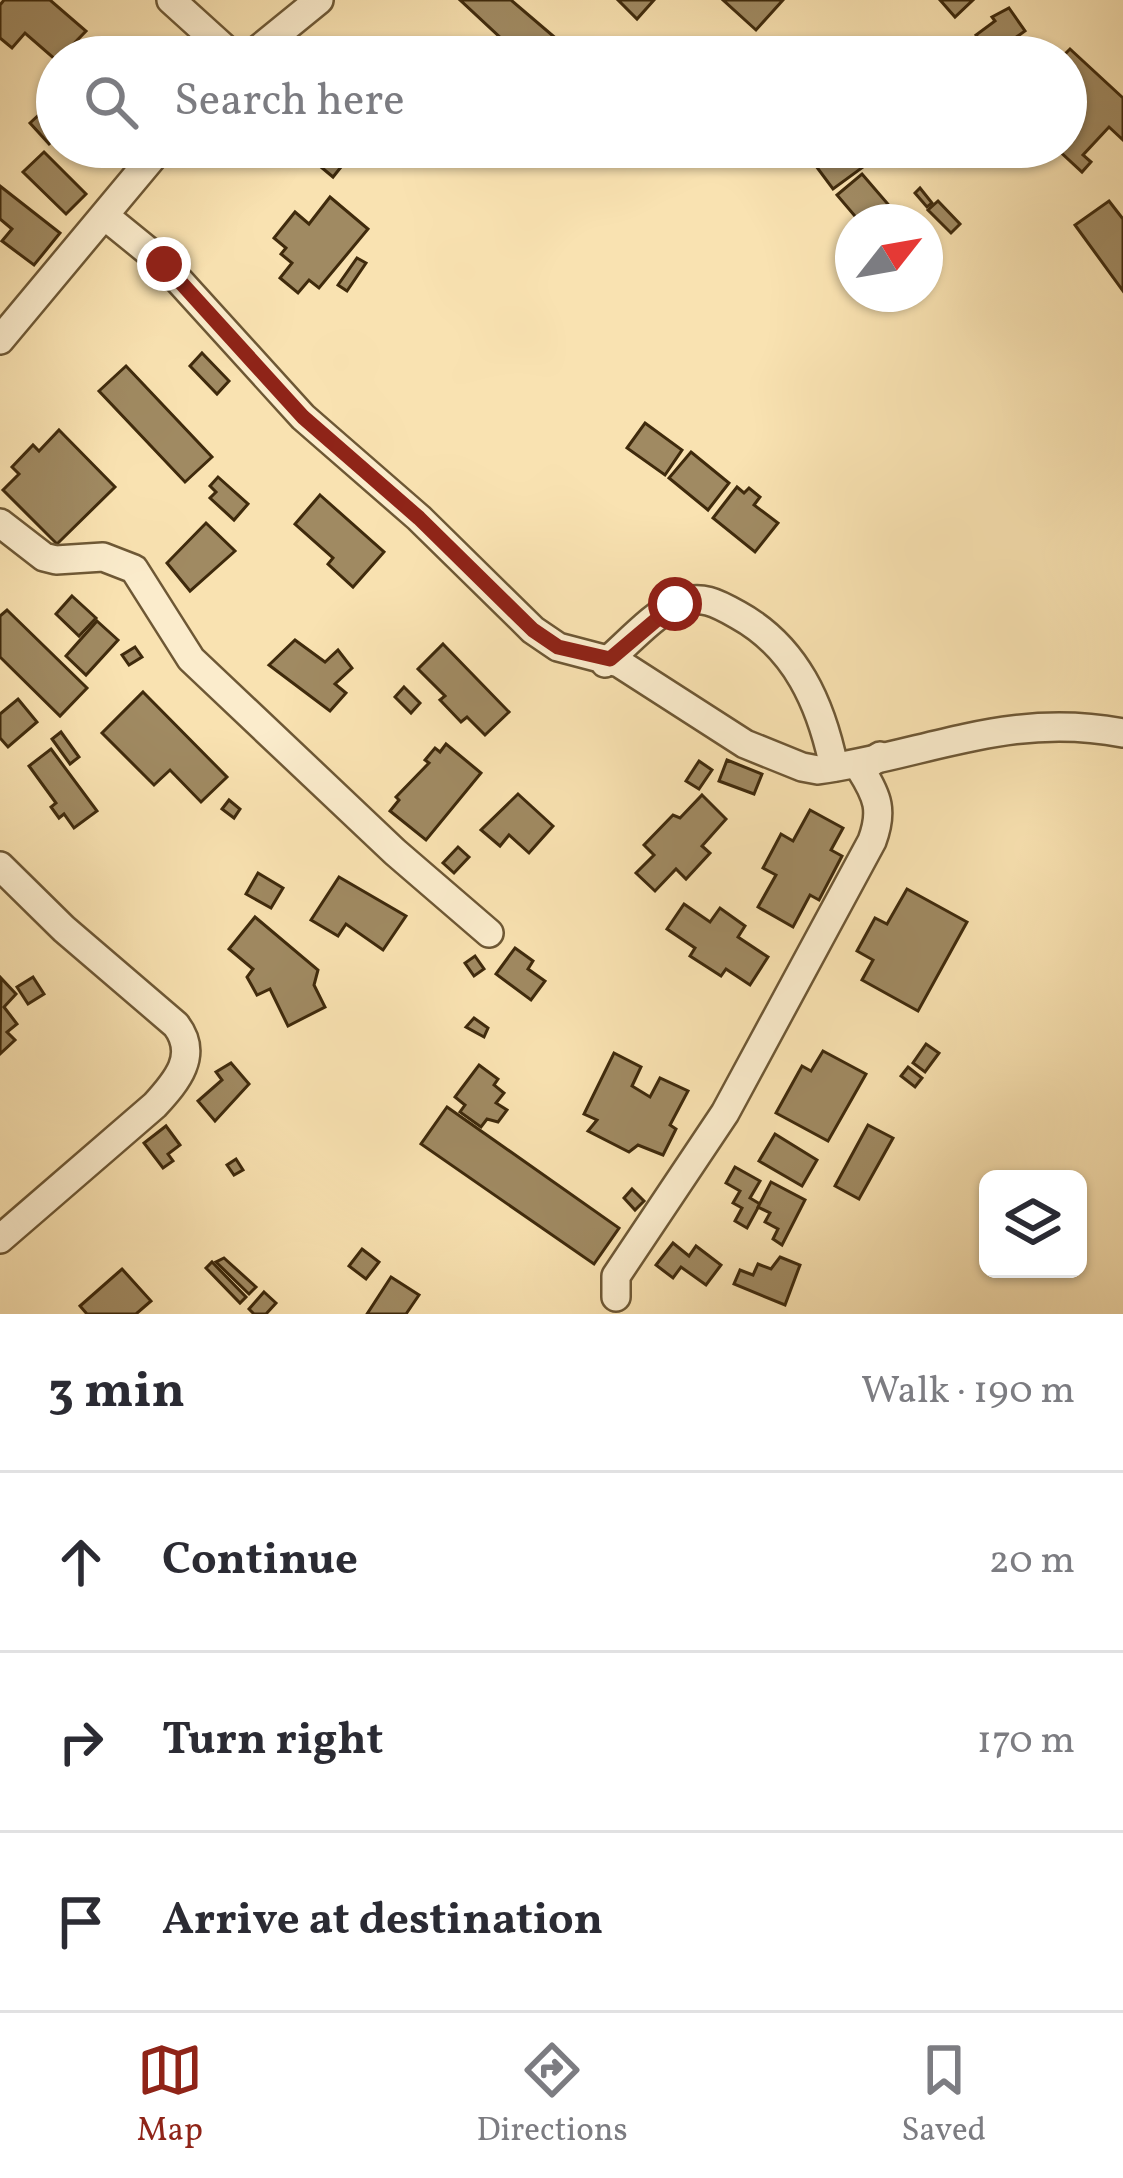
<!DOCTYPE html>
<html lang="en">
<head>
<meta charset="utf-8">
<style>
  body { margin:0; font-family:Vollkorn,serif; background:#f2f2f3; color:#2b2b33 }
  .controls { position:absolute; right:36px; bottom:36px; display:grid; overflow:hidden; border-radius:18px; box-shadow:0 3px 9px #0004 }
  .controls button { width:108px; height:108px; display:grid; place-items:center; padding:0; border:0; border-bottom:3px solid #e1e1e2; background:#fff; color:#2b2b33; font:60px sans-serif }
  .compass { position:absolute; left:835px; top:204px; width:108px; height:108px; border-radius:50%; background:#fff; box-shadow:0 3px 9px #0004; rotate:59deg }
  .stop { position:absolute; width:36px; height:36px; margin:-27px; border:9px solid #8f2418; border-radius:50%; background:#fff }
  .stop.end { background:#8f2418; border-color:#fff; box-shadow:0 3px 12px #0008 }
  .list { margin:0; padding:0; list-style:none }
  h2 { display:flex; justify-content:space-between; align-items:center; height:156px; margin:0; padding:0 48px; font-size:51px }
  h2 small { font-size:39px; font-weight:400; color:#7c7c81 }
  .list li { display:grid; grid-template-columns:78px 1fr auto; gap:36px; align-items:center; box-sizing:border-box; height:180px; padding:0 48px; border-top:3px solid #e1e1e2 }
  .list b { display:block; font-size:45px; white-space:nowrap }
  .list em { font-size:39px; font-style:normal; color:#7c7c81 }
  .icon { flex:none; width:66px; height:66px; fill:none; stroke:currentColor; stroke-width:2; stroke-linecap:round; stroke-linejoin:round }
  .map { position:relative; flex:none; width:1123px; height:1314px; overflow:hidden }
  .search { position:absolute; background:#fff; box-shadow:0 3px 9px #0004; left:36px; right:36px; top:36px; height:132px; display:flex; align-items:center; gap:30px; box-sizing:border-box; padding:0 42px; border-radius:66px; color:#7c7c81; font-size:45px }
  .sheet { height:696px; background:#fff }
  nav { display:flex; justify-content:space-around; align-items:center; box-sizing:border-box; height:168px; border-top:3px solid #e1e1e2; background:#fff; font-size:33px; color:#7c7c81 }
  nav a { display:grid; justify-items:center; gap:6px }
  nav .on { color:#8f2418 }
  .map>svg:first-child { display:block }
  .building { fill:#a08a62; stroke:#3f2a0c; stroke-width:3 }
  .lines { fill:none; stroke-linecap:round; stroke-linejoin:round }
  .minor-casing { stroke:#6e5835; stroke-width:32 }
  .minor { stroke:#fbeccc; stroke-width:27 }
  .route { stroke:#8f2418; stroke-width:15 }
</style>
</head>
<body>
<div class="map">
<svg width="1123" height="1314" viewBox="0 0 1123 1314">
  <rect width="100%" height="100%" fill="#f9e2b1"/>
  <filter id="stains"><feTurbulence type="fractalNoise" baseFrequency=".00167" numOctaves="4"/><feColorMatrix values="0 0 0 0 .2 0 0 0 0 .09 0 0 0 0 .02 0 0 0 .5 -.17"/></filter>
  <radialGradient id="worn" r=".72"><stop offset=".6" stop-color="#630" stop-opacity="0"/><stop offset="1" stop-color="#630" stop-opacity=".3"/></radialGradient>
  <g class="building">
    <polygon points="4,0 50,0 86,31 57,61 25,33 12,48 0,38 0,5"/>
    <polygon points="460,0 511,0 559,41 546,57 510,57 500,48 505,42"/>
    <polygon points="618,0 654,0 637,19"/>
    <polygon points="723,0 783,0 756,30"/>
    <polygon points="940,0 973,0 955,17"/>
    <polygon points="1009,8 1025,31 991,55 976,35 995,21 992,17"/>
    <polygon points="1018,40 1037,57 1004,57"/>
    <polygon points="1070,49 1123,98 1123,140 1109,127 1083,155 1091,162 1082,172 1055,147 1066,147 1066,57 1062,57"/>
    <polygon points="57,98 57,137 49,144 30,123"/>
    <polygon points="317,147 357,147 333,177 309,157"/>
    <polygon points="825,147 866,147 874,159 833,189 810,158"/>
    <polygon points="44,152 86,194 66,214 23,172"/>
    <polygon points="862,174 893,210 879,222 860,222 837,195"/>
    <polygon points="0,186 60,233 34,265 2,241 12,229 0,219"/>
    <polygon points="920,188 932,203 927,207 915,193"/>
    <polygon points="330,197 368,229 319,288 309,280 298,293 280,278 292,263 281,254 286,248 274,238 295,212 309,224"/>
    <polygon points="938,201 960,224 951,233 928,210"/>
    <polygon points="1109,201 1123,219 1123,291 1075,225"/>
    <polygon points="357,258 366,263 347,291 338,285"/>
    <polygon points="202,353 229,381 217,394 190,366"/>
    <polygon points="126,366 212,457 185,482 99,391"/>
    <polygon points="645,423 682,450 665,475 627,448"/>
    <polygon points="59,430 115,487 57,544 3,490 19,474 12,467 33,445 39,451"/>
    <polygon points="691,452 729,483 708,510 669,478"/>
    <polygon points="218,477 248,504 234,520 210,498 216,492 210,486"/>
    <polygon points="737,487 744,493 749,488 760,497 754,505 778,523 755,552 713,518"/>
    <polygon points="320,495 384,552 353,587 328,564 333,558 295,524"/>
    <polygon points="206,523 235,551 190,591 167,563"/>
    <polygon points="72,596 96,618 79,636 56,614"/>
    <polygon points="7,610 87,688 60,716 0,657 0,616"/>
    <polygon points="97,621 118,640 86,675 66,656"/>
    <polygon points="295,640 325,662 338,650 352,668 335,684 346,693 330,711 269,665"/>
    <polygon points="443,644 509,712 485,735 467,717 461,722 440,700 445,696 418,669"/>
    <polygon points="135,647 142,657 129,665 122,655"/>
    <polygon points="404,687 420,703 411,713 395,697"/>
    <polygon points="143,692 227,777 201,802 170,770 154,785 102,733"/>
    <polygon points="18,699 37,722 8,747 0,738 0,714"/>
    <polygon points="61,732 79,757 70,764 52,739"/>
    <polygon points="446,744 481,773 426,840 390,811 399,800 396,797 429,763 425,760 435,748 440,752"/>
    <polygon points="51,749 97,811 74,828 64,814 59,818 51,807 56,803 29,766"/>
    <polygon points="727,760 762,774 754,794 719,781"/>
    <polygon points="699,761 712,770 699,789 686,781"/>
    <polygon points="518,794 553,826 529,853 509,835 500,846 481,830"/>
    <polygon points="702,795 726,819 702,846 710,853 686,879 676,869 655,891 636,873 654,855 644,845 673,815 680,818"/>
    <polygon points="229,800 240,809 234,818 222,809"/>
    <polygon points="810,810 843,828 831,850 842,856 819,900 810,895 793,927 758,907 776,875 763,868 781,834 793,841"/>
    <polygon points="458,847 469,857 454,873 443,863"/>
    <polygon points="258,873 283,888 271,908 246,894"/>
    <polygon points="339,877 406,916 383,950 346,924 338,936 311,920"/>
    <polygon points="907,889 967,922 918,1011 862,980 873,960 857,951 875,918 887,924"/>
    <polygon points="684,904 710,922 720,908 745,926 738,937 768,957 750,985 726,969 721,976 690,956 695,948 667,929"/>
    <polygon points="255,917 318,970 314,985 325,1007 288,1026 270,989 257,995 247,977 253,969 229,949"/>
    <polygon points="515,948 533,961 528,969 545,981 531,1000 496,974"/>
    <polygon points="475,956 484,969 474,976 465,963"/>
    <polygon points="33,977 44,994 28,1004 17,987"/>
    <polygon points="1,978 16,994 4,1007 17,1024 7,1032 15,1040 0,1054"/>
    <polygon points="474,1018 488,1028 484,1037 466,1027"/>
    <polygon points="926,1044 939,1053 925,1072 913,1063"/>
    <polygon points="823,1051 866,1074 828,1141 776,1113 802,1066 811,1071"/>
    <polygon points="614,1053 641,1067 632,1086 650,1097 660,1078 688,1091 670,1125 676,1129 663,1155 638,1145 629,1152 588,1131 597,1120 584,1114"/>
    <polygon points="231,1063 249,1084 215,1121 198,1101 222,1080 216,1072"/>
    <polygon points="479,1065 498,1079 494,1085 504,1093 496,1103 507,1110 498,1122 487,1119 481,1127 460,1112 465,1105 455,1097"/>
    <polygon points="908,1067 922,1078 915,1087 901,1076"/>
    <polygon points="447,1107 619,1228 594,1264 421,1144"/>
    <polygon points="868,1125 893,1138 859,1199 835,1186"/>
    <polygon points="166,1126 180,1145 168,1154 173,1161 163,1168 144,1143"/>
    <polygon points="775,1134 817,1160 802,1186 759,1161"/>
    <polygon points="236,1159 243,1170 234,1175 227,1165"/>
    <polygon points="735,1167 760,1181 750,1198 760,1204 747,1228 735,1221 742,1208 733,1203 740,1191 726,1183"/>
    <polygon points="771,1182 805,1200 782,1245 773,1239 778,1229 765,1222 770,1213 758,1207"/>
    <polygon points="632,1189 644,1201 635,1210 624,1198"/>
    <polygon points="673,1243 689,1256 696,1246 721,1265 706,1285 681,1267 673,1278 656,1265"/>
    <polygon points="362,1249 379,1262 366,1279 349,1266"/>
    <polygon points="780,1257 800,1265 785,1305 734,1284 740,1270 753,1275 758,1264 771,1269"/>
    <polygon points="224,1258 256,1287 249,1294 216,1262"/>
    <polygon points="212,1262 246,1297 240,1303 206,1268"/>
    <polygon points="122,1269 151,1301 136,1314 87,1314 80,1306"/>
    <polygon points="391,1277 419,1295 406,1314 367,1314"/>
    <polygon points="264,1292 276,1303 266,1314 254,1314 249,1309"/>
  </g>
  <g class="lines">
    <g class="minor-casing">
      <g id="minor">
        <polyline points="171,0 234,57"/>
        <polyline points="249,57 319,0"/>
        <path d="M105 216 164 264 303 417 419 518 533 630 558 647 619 663 745 744 802 767 818 770C926 755 1008 711 1123 733"/>
        <polyline points="0,340 161,147"/>
        <polyline points="0,523 44,557 56,560 103,557 134,569 191,659 395,852 489,933"/>
        <path d="M605 663C624 647 655 613 677 604 701 594 717 603 738 615 796 647 821 704 834 767"/>
        <path d="M0 866 64 929 176 1025C199 1055 177 1081 155 1105L0 1239"/>
        <path d="M616 1297V1276L725 1113 872 841C883 811 878 797 861 770L880 756"/>
      </g>
    </g>
    <use href="#minor" class="minor"/>
  </g>
  <g class="lines">
    <polyline class="route" points="164,264 303,417 419,518 533,630 558,647 610,659 675,604"/>
  </g>
  <rect width="100%" height="100%" filter="url(#stains)"/>
  <rect width="100%" height="100%" fill="url(#worn)"/>
</svg>
<div class="controls">
<button><svg class="icon" aria-label="layers" viewBox="0 0 24 24"><path d="M12 4l9 5-9 5-9-5zM3 14l9 5 9-5"/></svg></button>
</div>
<svg class="compass" viewBox="-18 -18 36 36"><path d="M0-13l5 13h-10z" fill="#e53935"/><path d="M0 13l5-13h-10z" fill="#7c7c81"/></svg>
<div class="stop" style="left:675px;top:604px"></div>
<div class="stop end" style="left:164px;top:264px"></div>
<div class="search"><svg class="icon" aria-label="search" viewBox="0 0 24 24"><circle cx="10" cy="10" r="6"/><path d="M15 15l6 6"/></svg>Search here</div>
</div>
<section class="sheet">
<h2>3 min<small>Walk · 190 m</small></h2>
<ul class="list">
<li><svg class="icon" aria-label="ahead" viewBox="0 0 24 24"><path d="M12 20V5M6 11l6-6 6 6"/></svg><div><b>Continue</b></div><em>20 m</em></li>
<li><svg class="icon" aria-label="right" viewBox="0 0 24 24"><path d="M7 20v-9h11M14 6l5 5-5 5"/></svg><div><b>Turn right</b></div><em>170 m</em></li>
<li><svg class="icon" aria-label="arrive" viewBox="0 0 24 24"><path d="M6 21V4h12l-3 4 3 4H6"/></svg><div><b>Arrive at destination</b></div></li>
</ul>
</section>
<nav>
<a class="on"><svg class="icon" aria-label="map" viewBox="0 0 24 24"><path d="M3 6l6-2 6 2 6-2v14l-6 2-6-2-6 2zM9 4v14M15 6v14"/></svg>Map</a>
<a><svg class="icon" aria-label="directions" viewBox="0 0 24 24"><path d="M12 3l9 9-9 9-9-9zM9 14v-3h6M13 9l2 2-2 2"/></svg>Directions</a>
<a><svg class="icon" aria-label="saved" viewBox="0 0 24 24"><path d="M7 4h10v16l-5-4-5 4z"/></svg>Saved</a>
</nav>
</body>
</html>
